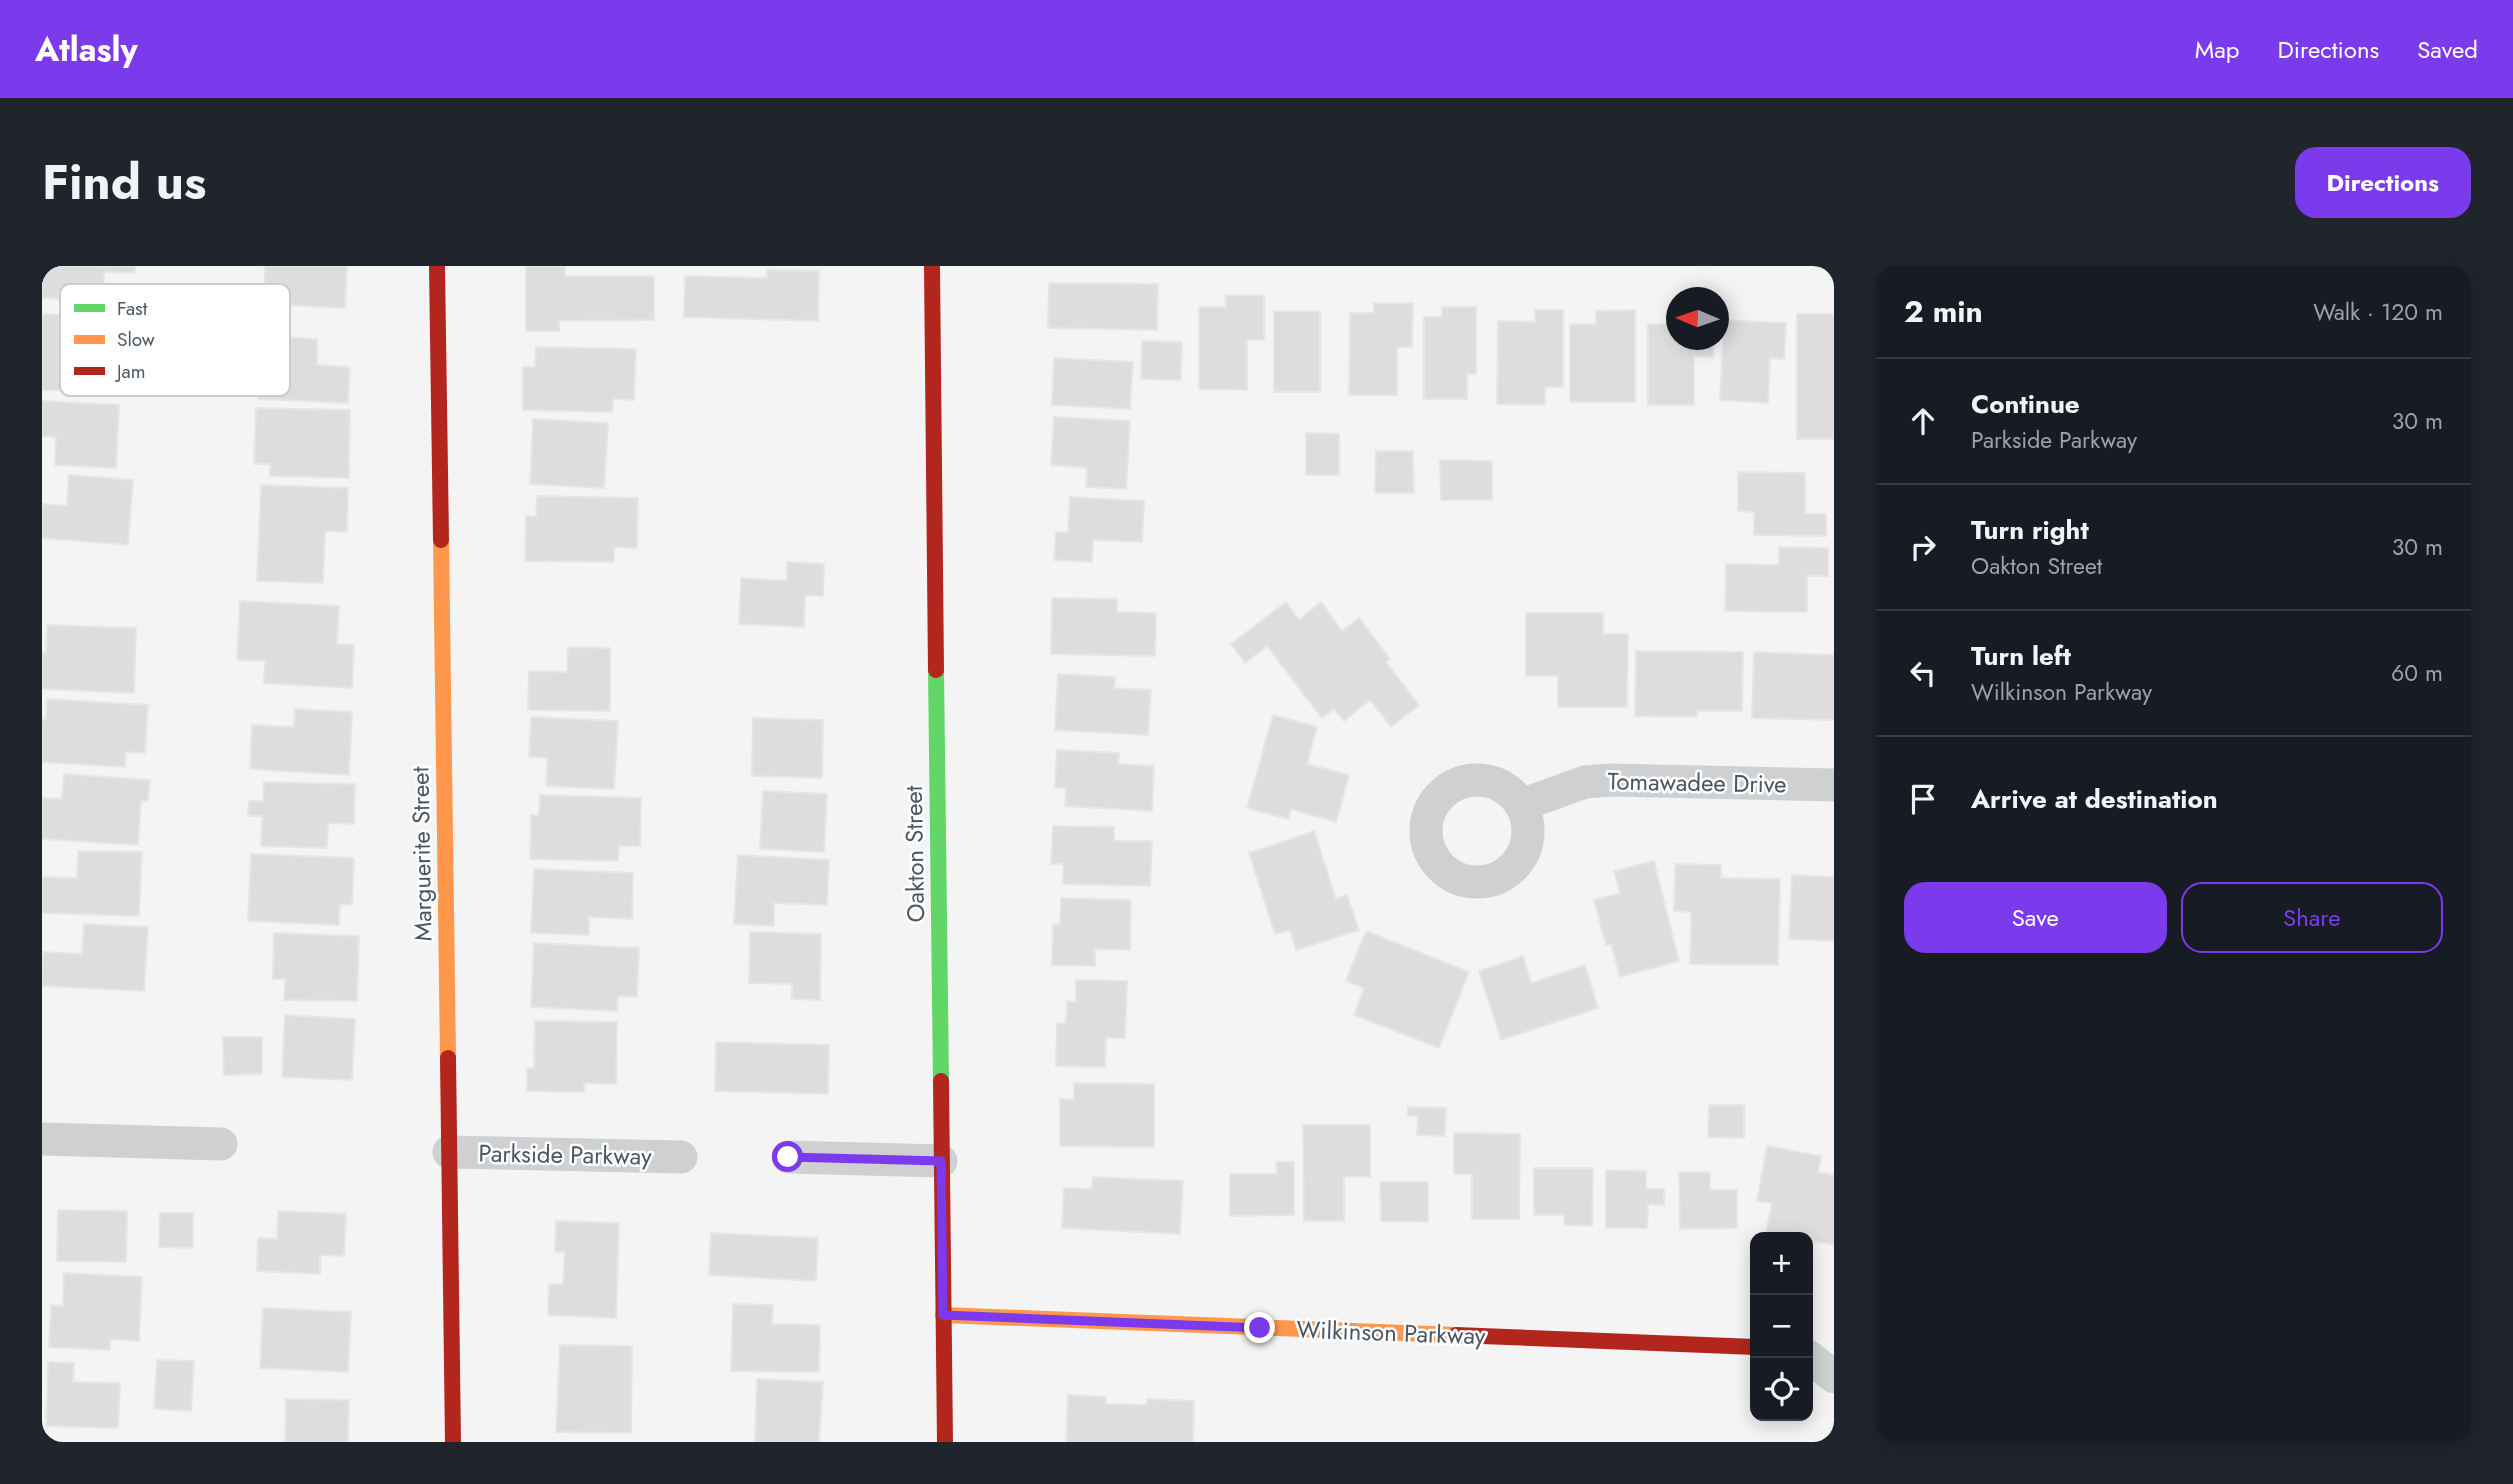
<!DOCTYPE html>
<html lang="en">
<head>
<meta charset="utf-8">
<style>
  body { margin:0; font-family:Jost,sans-serif; background:#20242c; color:#f1f3f6 }
  .controls { position:absolute; right:21px; bottom:21px; display:grid; overflow:hidden; border-radius:14px; box-shadow:0 4px 18px #0003 }
  .controls button { width:63px; height:63px; display:grid; place-items:center; padding:0; border:0; border-bottom:2px solid #363941; background:#171b24; color:#f1f3f6; font:35px sans-serif }
  .compass { position:absolute; left:1624px; top:21px; width:63px; height:63px; border-radius:50%; background:#171b24; box-shadow:0 4px 18px #0003; rotate:272deg }
  .stop { position:absolute; width:21px; height:21px; margin:-16px; border:5px solid #7c3aed; border-radius:50%; background:#fff }
  .stop.end { background:#7c3aed; border-color:#fff; box-shadow:0 2px 7px #0008 }
  .list { margin:0; padding:0; list-style:none }
  h2 { display:flex; justify-content:space-between; align-items:center; height:91px; margin:0; padding:0 28px; font-size:30px }
  h2 small { font-size:23px; font-weight:400; color:#9ea1a6 }
  .list li { display:grid; grid-template-columns:46px 1fr auto; gap:21px; align-items:center; box-sizing:border-box; height:126px; padding:0 28px; border-top:2px solid #363941 }
  .list b { display:block; font-size:26px; white-space:nowrap }
  .list p { margin:0; font-size:23px; white-space:nowrap; color:#9ea1a6 }
  .list em { font-size:23px; font-style:normal; color:#9ea1a6 }
  .actions { display:flex; gap:14px; padding:21px 28px }
  .actions a { flex:1; padding:16px 0; border:2px solid #7c3aed; border-radius:21px; text-align:center; font-size:24px; color:#7c3aed }
  .actions .main { background:#7c3aed; color:#fff }
  .icon { flex:none; width:38px; height:38px; fill:none; stroke:currentColor; stroke-width:2; stroke-linecap:round; stroke-linejoin:round }
  .map { position:relative; flex:none; width:1792px; height:1176px; overflow:hidden; border-radius:21px }
  header { display:flex; align-items:center; gap:42px; box-sizing:border-box; height:98px; padding:0 35px; background:#7c3aed; color:#fff }
  header strong { font-size:33px }
  nav { display:flex; gap:38px; margin-inline-start:auto; font-size:24px }
  .intro { display:flex; align-items:center; justify-content:space-between; box-sizing:border-box; height:168px; padding:0 42px }
  h1 { margin:0; font-size:49px }
  .button { padding:18px 32px; border-radius:21px; background:#7c3aed; color:#fff; font-size:24px; font-weight:700 }
  main { display:flex; gap:42px; padding:0 42px }
  aside { flex:1; background:#171b24; border-radius:21px; box-shadow:0 4px 18px #0003 }
  .map>svg:first-child { display:block }
  .building { fill:#ddddde; stroke:#e5e6e7; stroke-width:2 }
  .lines { fill:none; stroke-linecap:round; stroke-linejoin:round }
  .street { stroke:#ced0d2; stroke-width:33 }
  .fast { stroke:#63d668; stroke-width:16 }
  .slow { stroke:#ff974d; stroke-width:16 }
  .jam { stroke:#b3261e; stroke-width:16 }
  .route { stroke:#7c3aed; stroke-width:9 }
  .labels { text-anchor:middle; stroke-width:5; stroke-linejoin:round; paint-order:stroke }
  .street-label { font-size:24px; fill:#4a5661; stroke:#fff }
  .key { fill:#fff; stroke:#c9ccd0; stroke-width:2 }
  .key-label { font-size:19px; fill:#4a5661 }
</style>
</head>
<body>
<header>
<strong>Atlasly</strong>
<nav><a>Map</a><a>Directions</a><a>Saved</a></nav>
</header>
<div class="intro"><h1>Find us</h1><a class="button">Directions</a></div>
<main>
<div class="map">
<svg width="1792" height="1176" viewBox="0 0 1792 1176">
  <rect width="100%" height="100%" fill="#f4f4f4"/>
  <g class="building">
    <polygon points="0,0 93,0 93,7 62,6 61,35 0,32"/>
    <polygon points="223,0 305,0 303,42 222,38"/>
    <polygon points="484,0 523,0 523,10 612,10 612,54 517,55 517,65 484,65"/>
    <polygon points="725,4 777,5 776,55 642,51 643,10 725,12"/>
    <polygon points="1007,17 1116,18 1115,64 1006,62"/>
    <polygon points="1183,29 1222,29 1222,74 1205,74 1205,124 1157,123 1157,41 1184,41"/>
    <polygon points="1332,37 1371,37 1370,81 1355,81 1355,129 1307,129 1308,47 1332,47"/>
    <polygon points="1400,41 1434,41 1434,108 1425,108 1425,133 1382,133 1382,51 1400,51"/>
    <polygon points="1493,44 1521,44 1521,121 1503,121 1503,139 1455,138 1456,55 1493,56"/>
    <polygon points="1593,44 1593,136 1528,136 1528,58 1554,58 1554,45"/>
    <rect x="1232" y="45" width="46" height="81"/>
    <polygon points="1631,45 1634,45 1634,74 1671,74 1671,91 1652,90 1652,139 1606,139 1606,58 1631,58"/>
    <polygon points="0,48 93,50 91,126 0,124"/>
    <rect x="1755" y="48" width="37" height="125"/>
    <polygon points="1682,54 1744,57 1742,93 1728,92 1726,137 1678,134"/>
    <polygon points="219,70 275,73 275,99 308,101 306,137 216,133"/>
    <polygon points="1100,75 1140,76 1139,114 1099,113"/>
    <polygon points="494,81 594,83 592,134 571,133 570,146 481,144 481,101 493,101"/>
    <polygon points="1012,92 1091,96 1088,143 1010,139"/>
    <polygon points="0,135 77,139 74,202 13,199 14,171 0,170"/>
    <polygon points="214,142 308,144 307,212 228,210 228,198 212,198"/>
    <polygon points="1012,151 1088,155 1084,223 1044,221 1045,202 1009,199"/>
    <polygon points="491,153 566,157 562,222 488,218"/>
    <polygon points="1264,167 1297,168 1297,209 1264,209"/>
    <polygon points="1334,185 1371,185 1372,227 1333,227"/>
    <polygon points="1398,194 1450,195 1450,234 1399,234"/>
    <polygon points="1696,206 1763,207 1763,248 1784,248 1784,270 1712,269 1712,246 1696,245"/>
    <polygon points="27,209 91,214 86,279 0,272 0,238 25,240"/>
    <polygon points="219,219 306,222 305,266 283,265 281,317 215,315"/>
    <polygon points="495,230 596,232 595,282 572,281 572,296 483,295 484,250 494,250"/>
    <polygon points="1028,231 1102,235 1100,276 1051,274 1050,296 1012,294 1014,266 1026,266"/>
    <polygon points="1737,281 1786,282 1786,310 1765,310 1765,346 1683,345 1684,298 1737,299"/>
    <polygon points="745,296 782,298 781,330 763,329 762,361 697,358 699,312 745,315"/>
    <polygon points="1010,332 1075,333 1075,346 1114,347 1113,390 1009,388"/>
    <polygon points="198,335 297,340 295,378 312,379 310,422 222,417 223,395 195,394"/>
    <polygon points="1244,336 1257,354 1279,336 1300,365 1317,352 1348,393 1344,396 1377,439 1349,461 1328,434 1302,455 1292,443 1280,452 1225,380 1203,397 1189,378"/>
    <polygon points="1484,347 1561,347 1561,368 1586,368 1585,441 1516,441 1516,410 1484,410"/>
    <polygon points="5,359 94,362 92,427 0,423 0,386 4,387"/>
    <polygon points="526,381 568,382 568,445 486,444 487,405 525,406"/>
    <polygon points="1594,385 1701,386 1700,445 1655,445 1655,451 1593,450"/>
    <polygon points="1712,386 1792,389 1792,454 1710,452"/>
    <polygon points="1016,408 1073,411 1072,422 1109,424 1106,469 1013,464"/>
    <polygon points="5,433 106,439 103,487 84,486 83,501 0,496 0,453 4,454"/>
    <polygon points="253,443 310,446 307,509 208,503 210,459 252,461"/>
    <polygon points="1231,449 1275,461 1265,498 1307,509 1294,556 1249,543 1246,553 1205,542"/>
    <polygon points="489,451 576,455 572,523 504,520 505,492 487,491"/>
    <polygon points="711,452 781,454 780,512 710,510"/>
    <polygon points="1015,484 1077,487 1076,498 1112,500 1110,545 1023,540 1024,522 1013,521"/>
    <polygon points="22,508 108,514 106,535 99,535 96,579 0,573 0,532 20,533"/>
    <polygon points="222,516 313,518 312,558 286,557 285,582 219,580 220,550 206,550 207,535 221,535"/>
    <polygon points="721,525 785,528 782,586 718,583"/>
    <polygon points="498,529 599,532 598,580 577,580 576,595 488,593 489,549 497,550"/>
    <polygon points="1011,560 1072,561 1072,575 1110,575 1108,620 1021,618 1021,598 1009,598"/>
    <polygon points="1272,565 1294,633 1305,629 1317,664 1254,684 1248,664 1233,668 1207,587"/>
    <polygon points="36,585 100,586 97,650 0,647 0,611 35,612"/>
    <polygon points="209,588 312,592 310,639 298,638 297,659 206,655"/>
    <polygon points="696,589 787,594 785,639 732,637 732,660 692,658"/>
    <polygon points="1612,595 1637,695 1578,711 1569,678 1564,679 1552,634 1578,627 1572,605"/>
    <polygon points="1633,598 1679,599 1679,612 1738,613 1736,699 1648,698 1649,646 1632,645"/>
    <polygon points="492,603 591,607 590,653 547,651 547,669 489,667"/>
    <polygon points="1750,609 1792,611 1792,675 1747,673"/>
    <polygon points="1019,632 1089,634 1088,684 1053,683 1053,700 1010,699 1011,658 1018,658"/>
    <polygon points="42,658 106,661 102,725 0,720 1,686 40,688"/>
    <polygon points="1324,665 1427,706 1397,782 1312,749 1322,722 1304,715"/>
    <polygon points="708,666 779,668 778,734 750,733 750,718 707,717"/>
    <polygon points="232,667 317,670 315,735 242,734 243,713 231,713"/>
    <polygon points="492,677 597,682 595,731 576,730 575,745 489,741"/>
    <polygon points="1481,690 1489,717 1543,699 1556,742 1459,774 1437,705"/>
    <polygon points="1034,714 1085,715 1083,772 1064,772 1063,801 1014,800 1015,757 1024,757 1025,735 1034,736"/>
    <polygon points="243,749 313,753 310,814 240,811"/>
    <polygon points="493,755 575,756 574,818 542,817 542,826 485,825 485,802 492,802"/>
    <polygon points="181,771 220,771 220,808 182,809"/>
    <polygon points="674,776 787,779 786,828 673,825"/>
    <polygon points="1032,817 1112,818 1112,881 1018,880 1018,833 1032,834"/>
    <polygon points="1667,839 1702,839 1702,872 1666,871"/>
    <polygon points="1366,841 1404,842 1403,870 1375,869 1376,850 1366,850"/>
    <polygon points="1261,859 1328,859 1328,911 1302,911 1302,955 1262,955"/>
    <polygon points="1412,867 1478,868 1477,953 1430,953 1430,908 1412,908"/>
    <polygon points="1725,880 1779,890 1776,906 1792,909 1792,979 1766,974 1766,971 1749,971 1724,967 1730,937 1715,935"/>
    <polygon points="1234,896 1252,896 1252,949 1188,950 1188,908 1235,908"/>
    <polygon points="1492,902 1551,902 1550,960 1523,959 1522,949 1492,949"/>
    <polygon points="1564,904 1604,905 1604,923 1622,923 1622,939 1606,938 1605,962 1564,962"/>
    <polygon points="1637,906 1668,906 1668,924 1695,924 1695,962 1638,963"/>
    <polygon points="1051,911 1141,915 1138,968 1020,962 1022,922 1050,923"/>
    <polygon points="1338,916 1386,916 1386,956 1339,955"/>
    <polygon points="16,944 85,945 84,996 15,995"/>
    <polygon points="236,945 304,948 302,990 278,989 278,1008 215,1005 216,972 235,973"/>
    <polygon points="118,947 151,947 151,982 117,981"/>
    <polygon points="514,955 577,957 574,1052 506,1049 507,1018 521,1019 523,986 513,986"/>
    <polygon points="669,967 776,972 774,1015 667,1009"/>
    <polygon points="22,1007 100,1011 97,1075 68,1073 68,1084 7,1081 9,1039 21,1040"/>
    <polygon points="691,1038 731,1039 730,1058 778,1059 777,1106 689,1105"/>
    <polygon points="221,1042 309,1046 306,1106 218,1102"/>
    <polygon points="518,1079 590,1080 589,1167 514,1166"/>
    <polygon points="115,1094 152,1095 149,1145 112,1143"/>
    <polygon points="6,1096 32,1097 31,1116 78,1117 76,1162 4,1160"/>
    <polygon points="715,1113 781,1116 777,1176 713,1176"/>
    <polygon points="1026,1129 1064,1131 1064,1138 1105,1139 1105,1133 1152,1135 1151,1176 1024,1176"/>
    <polygon points="244,1133 307,1134 306,1176 243,1176"/>
  </g>
  <g class="lines">
    <g class="street">
      <circle cx="1435" cy="565" r="51"/>
      <polyline points="1479,539 1543,516 1569,514 1792,519"/>
      <polyline points="0,873 179,878"/>
      <polyline points="407,886 639,891"/>
      <polyline points="746,891 899,895"/>
      <polyline points="1766,1090 1792,1111"/>
    </g>
    <polyline class="fast" points="894,404 899,815"/>
    <g class="slow">
      <polyline points="399,274 406,792"/>
      <polyline points="901,1049 1414,1069"/>
    </g>
    <g class="jam">
      <polyline points="395,0 399,274"/>
      <polyline points="890,0 894,404"/>
      <polyline points="406,792 411,1176"/>
      <polyline points="899,815 903,1176"/>
      <polyline points="1414,1069 1713,1081"/>
    </g>
  </g>
  <g class="lines">
    <polyline class="route" points="746,891 899,895 901,1049 1218,1062"/>
  </g>
  <g class="labels">
    <g class="street-label">
      <text transform="translate(1655 517) rotate(1)" y="8">Tomawadee Drive</text>
      <text transform="translate(380 588) rotate(-91)" y="8">Marguerite Street</text>
      <text transform="translate(873 588) rotate(-91)" y="8">Oakton Street</text>
      <text transform="translate(523 889) rotate(1)" y="8">Parkside Parkway</text>
      <text transform="translate(1349 1067) rotate(2)" y="8">Wilkinson Parkway</text>
    </g>
  </g>
  <rect x="18" y="18" width="230" height="112" rx="10" class="key"/>
  <rect x="32" y="38" width="31" height="8" fill="#63d668"/>
  <rect x="32" y="69" width="31" height="9" fill="#ff974d"/>
  <rect x="32" y="101" width="31" height="8" fill="#b3261e"/>
  <g class="key-label">
    <text x="75" y="49">Fast</text>
    <text x="75" y="80">Slow</text>
    <text x="75" y="112">Jam</text>
  </g>
</svg>
<div class="controls">
<button>+</button>
<button>−</button>
<button><svg class="icon" aria-label="locate" viewBox="0 0 24 24"><circle cx="12" cy="12" r="6"/><path d="M12 2v4M12 18v4M2 12h4M18 12h4"/></svg></button>
</div>
<svg class="compass" viewBox="-18 -18 36 36"><path d="M0-13l5 13h-10z" fill="#e53935"/><path d="M0 13l5-13h-10z" fill="#9ea1a6"/></svg>
<div class="stop" style="left:746px;top:891px"></div>
<div class="stop end" style="left:1218px;top:1062px"></div>
</div>
<aside>
<h2>2 min<small>Walk · 120 m</small></h2>
<ul class="list">
<li><svg class="icon" aria-label="ahead" viewBox="0 0 24 24"><path d="M12 20V5M6 11l6-6 6 6"/></svg><div><b>Continue</b><p>Parkside Parkway</p></div><em>30 m</em></li>
<li><svg class="icon" aria-label="right" viewBox="0 0 24 24"><path d="M7 20v-9h11M14 6l5 5-5 5"/></svg><div><b>Turn right</b><p>Oakton Street</p></div><em>30 m</em></li>
<li><svg class="icon" aria-label="left" viewBox="0 0 24 24"><path d="M17 20v-9H6M10 6l-5 5 5 5"/></svg><div><b>Turn left</b><p>Wilkinson Parkway</p></div><em>60 m</em></li>
<li><svg class="icon" aria-label="arrive" viewBox="0 0 24 24"><path d="M6 21V4h12l-3 4 3 4H6"/></svg><div><b>Arrive at destination</b></div></li>
</ul>
<div class="actions"><a class="main">Save</a><a>Share</a></div>
</aside>
</main>
</body>
</html>
